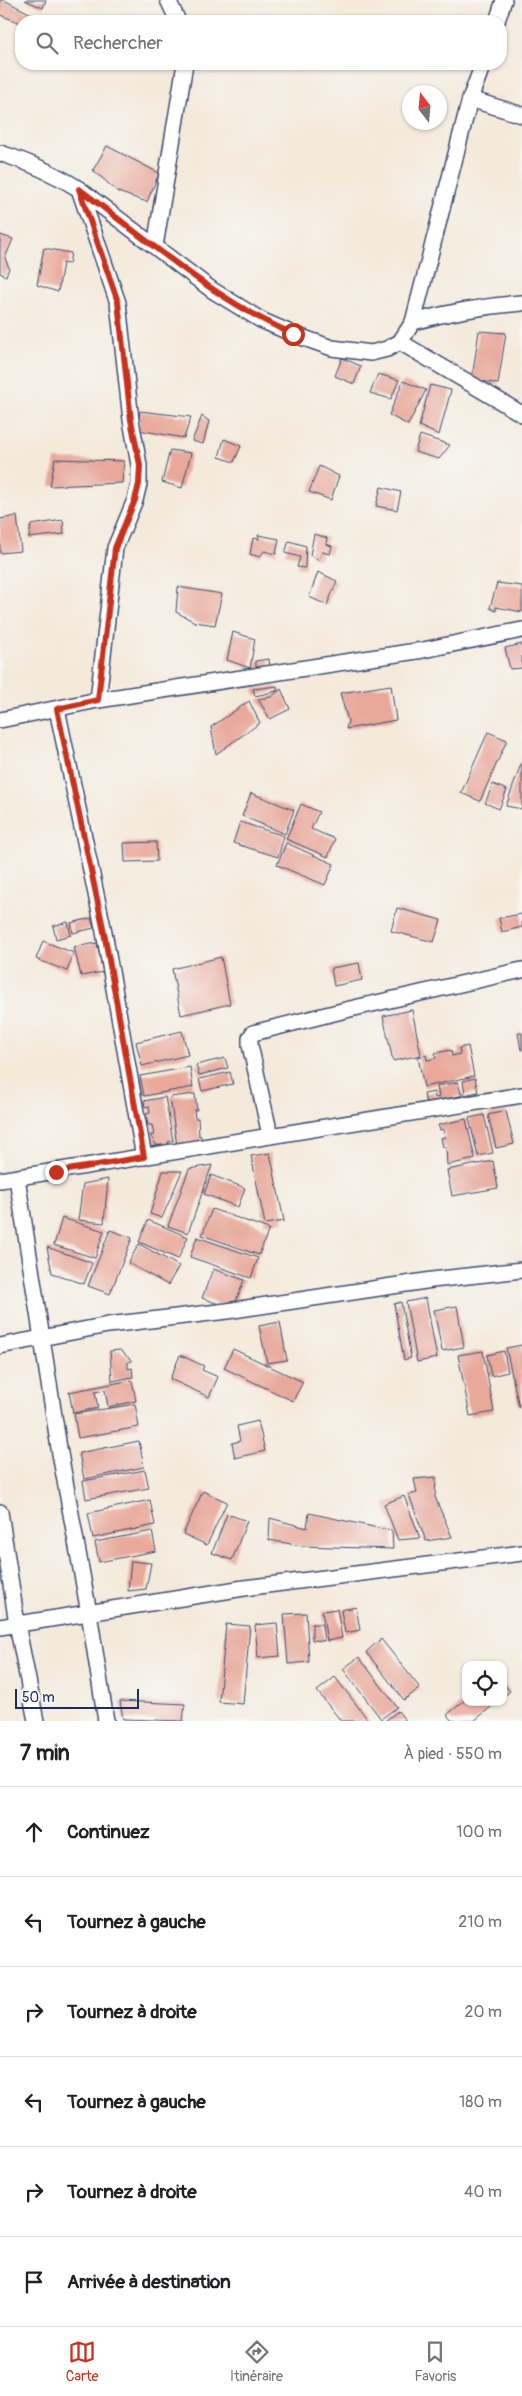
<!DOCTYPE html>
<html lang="fr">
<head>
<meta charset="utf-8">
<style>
  body { margin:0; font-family:Pangolin,sans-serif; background:#f6f6f6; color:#202124 }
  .controls { position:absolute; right:15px; bottom:15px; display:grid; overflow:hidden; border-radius:10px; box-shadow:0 1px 4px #0004 }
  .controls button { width:45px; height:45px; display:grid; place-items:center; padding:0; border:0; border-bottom:1px solid #e0e0e0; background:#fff; color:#202124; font:25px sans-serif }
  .compass { position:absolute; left:402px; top:85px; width:45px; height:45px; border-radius:50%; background:#fff; box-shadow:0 1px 4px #0004; rotate:344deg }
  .scale { position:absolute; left:15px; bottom:12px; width:124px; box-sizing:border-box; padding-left:5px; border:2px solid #1b2f5e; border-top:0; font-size:14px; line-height:18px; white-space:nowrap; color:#1b2f5e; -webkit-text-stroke:4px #f6f6f2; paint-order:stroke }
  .stop { position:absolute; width:15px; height:15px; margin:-11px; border:4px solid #c8321e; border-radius:50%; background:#fff }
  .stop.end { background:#c8321e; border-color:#fff; box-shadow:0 1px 5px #0008 }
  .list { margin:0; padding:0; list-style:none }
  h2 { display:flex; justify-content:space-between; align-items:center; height:65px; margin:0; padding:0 20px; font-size:21px }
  h2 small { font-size:16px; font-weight:400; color:#757577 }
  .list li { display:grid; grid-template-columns:32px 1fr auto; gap:15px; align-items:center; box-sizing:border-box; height:90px; padding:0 20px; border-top:1px solid #e0e0e0 }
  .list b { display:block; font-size:19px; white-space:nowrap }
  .list em { font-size:16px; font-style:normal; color:#757577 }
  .icon { flex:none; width:28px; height:28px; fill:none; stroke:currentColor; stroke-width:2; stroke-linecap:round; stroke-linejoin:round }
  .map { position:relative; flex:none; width:522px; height:1721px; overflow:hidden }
  .search { position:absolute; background:#fff; box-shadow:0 1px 4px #0004; left:15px; right:15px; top:15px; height:55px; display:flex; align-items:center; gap:12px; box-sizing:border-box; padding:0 18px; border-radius:20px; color:#757577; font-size:19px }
  .sheet { height:605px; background:#fff }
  nav { display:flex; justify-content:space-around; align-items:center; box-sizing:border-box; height:70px; border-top:1px solid #e0e0e0; background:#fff; font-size:14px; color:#757577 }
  nav a { display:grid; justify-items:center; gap:2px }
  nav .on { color:#c8321e }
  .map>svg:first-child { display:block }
  .building { fill:#e8a99b }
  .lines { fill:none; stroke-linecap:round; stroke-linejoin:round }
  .street-casing { stroke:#3c4b71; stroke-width:18 }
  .street { stroke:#fff; stroke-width:15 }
  .route { stroke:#c8321e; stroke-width:6 }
</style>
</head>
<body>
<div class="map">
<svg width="522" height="1721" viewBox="0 0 522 1721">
  <rect width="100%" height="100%" fill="#f6f6f2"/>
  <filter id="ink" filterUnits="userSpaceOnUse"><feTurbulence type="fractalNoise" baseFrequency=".02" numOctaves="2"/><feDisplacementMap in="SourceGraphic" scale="10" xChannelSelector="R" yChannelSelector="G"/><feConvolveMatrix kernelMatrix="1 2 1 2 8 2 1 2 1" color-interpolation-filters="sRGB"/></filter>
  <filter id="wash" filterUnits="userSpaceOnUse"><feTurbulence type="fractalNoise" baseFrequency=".0096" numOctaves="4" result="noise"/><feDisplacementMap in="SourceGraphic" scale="20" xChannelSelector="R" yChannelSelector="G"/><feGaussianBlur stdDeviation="1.12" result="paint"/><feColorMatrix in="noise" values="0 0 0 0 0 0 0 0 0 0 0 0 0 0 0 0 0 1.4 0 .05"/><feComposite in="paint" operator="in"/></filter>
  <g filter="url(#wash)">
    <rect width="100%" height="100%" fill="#f4eadb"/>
    <g id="blocks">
      <g class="building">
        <polygon points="0,0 4,0 37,17 32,21 21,21 21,23 0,15"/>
        <polygon points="25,0 46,0 43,8"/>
        <polygon points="107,146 159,173 147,202 118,192 93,170"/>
        <polygon points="0,235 13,239 5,258 9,268 6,276 0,273"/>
        <polygon points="44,248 71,253 69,264 63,263 58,292 37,285"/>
        <polygon points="479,331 506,333 498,384 472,379"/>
        <polygon points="342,358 361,366 354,384 335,376"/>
        <polygon points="378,374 399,380 391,399 370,393"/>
        <polygon points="403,381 426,390 408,425 389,415"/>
        <polygon points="430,385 451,390 439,435 419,426"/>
        <polygon points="140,411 191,417 184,438 138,430"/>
        <polygon points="202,416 209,421 203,444 192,441"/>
        <polygon points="420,435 450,445 439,459 415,452"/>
        <polygon points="224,439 241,446 234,462 219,457"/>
        <polygon points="170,450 191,453 182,488 162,482"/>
        <polygon points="55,459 124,461 122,483 50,486"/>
        <polygon points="319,466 339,476 331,500 309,492"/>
        <polygon points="381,487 401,492 397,510 376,506"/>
        <polygon points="17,516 21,551 0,553 0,519"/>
        <polygon points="63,520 64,534 29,538 31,525"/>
        <polygon points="314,534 327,538 326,544 332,546 330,554 322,552 319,560 310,555"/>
        <polygon points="258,535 279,539 276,554 264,551 260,557 250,554 253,538 259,539"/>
        <polygon points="289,541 306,546 305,568 297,567 300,557 285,553"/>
        <polygon points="318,572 337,581 327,605 309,597"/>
        <polygon points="497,583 522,586 522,612 496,607 496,611 490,608"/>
        <polygon points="178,587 222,594 215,625 195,622 176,612"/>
        <polygon points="233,632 255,639 250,668 227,660"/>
        <polygon points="522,644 522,668 510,669 505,648"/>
        <polygon points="269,659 270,669 257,669 255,661"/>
        <polygon points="391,685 396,720 346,729 348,721 340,693"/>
        <polygon points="277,686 277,691 255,696 253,689"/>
        <polygon points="281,689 290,709 270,719 258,699 271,697"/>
        <polygon points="249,701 260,723 216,754 211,727"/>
        <polygon points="488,732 507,740 480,801 461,793"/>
        <polygon points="522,761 522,809 506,806"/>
        <polygon points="493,784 507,790 499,809 485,803"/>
        <polygon points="251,793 294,810 285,834 242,816"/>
        <polygon points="301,804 319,812 311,829 335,839 328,857 286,839"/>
        <polygon points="240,822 284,836 278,857 233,843"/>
        <polygon points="156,842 157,861 125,862 124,843"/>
        <polygon points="286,843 334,864 325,885 277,865"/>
        <polygon points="397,908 441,920 434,942 391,931"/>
        <polygon points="522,914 522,927 502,932 499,918"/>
        <polygon points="91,918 94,928 73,933 71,923"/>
        <polygon points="68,922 71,935 56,939 53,926"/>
        <polygon points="43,941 74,953 67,971 36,959"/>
        <polygon points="97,943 103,972 81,976 74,947"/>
        <polygon points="221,957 230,1004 181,1015 172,969"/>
        <polygon points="359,963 362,980 334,986 331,968"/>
        <polygon points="412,1010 421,1055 393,1061 383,1016"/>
        <polygon points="182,1031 188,1055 142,1066 136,1042"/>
        <polygon points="518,1033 522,1033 522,1050 521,1050"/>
        <polygon points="468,1046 474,1076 424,1087 418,1057 426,1055 427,1060 436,1058 435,1053 451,1050 452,1056 460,1054 459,1048"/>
        <polygon points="225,1058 228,1068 199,1075 196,1065"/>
        <polygon points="190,1067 193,1087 144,1096 140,1076"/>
        <polygon points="230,1072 233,1084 202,1091 199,1079"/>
        <polygon points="475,1078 478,1092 426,1103 424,1094 434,1092 435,1098 439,1097 437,1086 458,1082 461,1094 465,1093 463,1081"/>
        <polygon points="195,1094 197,1110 194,1110 195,1118 198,1118 199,1136 201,1136 202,1142 177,1146 170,1097"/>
        <polygon points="165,1097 173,1141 168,1142 169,1146 156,1145 150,1135 154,1135 152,1125 148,1125 146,1114 150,1113 149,1106 145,1107 144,1101"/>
        <polygon points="506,1111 514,1144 496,1148 488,1115"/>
        <polygon points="484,1115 493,1153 478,1156 469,1118"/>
        <polygon points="466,1119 475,1159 447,1165 446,1147 443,1147 441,1138 445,1137 443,1129 440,1130 438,1125"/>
        <polygon points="270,1153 284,1221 265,1224 251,1156"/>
        <polygon points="493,1161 498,1188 452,1196 447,1170"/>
        <polygon points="212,1165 188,1233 168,1226 189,1169"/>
        <polygon points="163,1171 182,1171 162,1218 150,1214"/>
        <polygon points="211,1175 245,1188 238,1207 204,1194"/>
        <polygon points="108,1179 104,1223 78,1220 83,1184"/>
        <polygon points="212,1209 269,1229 259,1255 202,1235"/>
        <polygon points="62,1218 104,1231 95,1258 54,1245"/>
        <polygon points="148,1220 188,1237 178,1259 139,1242"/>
        <polygon points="110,1230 132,1238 110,1294 88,1286"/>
        <polygon points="197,1237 258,1258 251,1278 190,1257"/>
        <polygon points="139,1244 179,1266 168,1285 128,1263"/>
        <polygon points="47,1247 92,1263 84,1284 52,1273"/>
        <polygon points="213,1269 244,1280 233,1309 202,1298"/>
        <polygon points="426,1298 437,1358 417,1362 406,1302"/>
        <polygon points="401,1302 411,1358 404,1360 394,1304"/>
        <polygon points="457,1306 464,1347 442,1351 434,1310"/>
        <polygon points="280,1322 287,1360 267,1363 259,1326"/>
        <polygon points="522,1345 522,1406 519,1407 506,1348"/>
        <polygon points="233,1349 303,1382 293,1401 224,1368"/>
        <polygon points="120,1350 132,1361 128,1362 128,1369 132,1368 133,1377 112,1381 110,1351"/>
        <polygon points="483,1351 494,1412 470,1416 458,1355"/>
        <polygon points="504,1351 508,1372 491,1376 487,1355"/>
        <polygon points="180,1355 204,1366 202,1370 218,1377 209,1397 170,1379"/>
        <polygon points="132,1380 136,1401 108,1407 105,1390 95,1392 98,1408 73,1413 69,1392"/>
        <polygon points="135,1404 139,1427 78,1438 74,1414"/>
        <polygon points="258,1421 265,1451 235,1458 232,1443 240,1441 237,1426"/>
        <polygon points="139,1441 144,1467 84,1479 79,1453"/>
        <polygon points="145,1470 149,1488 86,1499 83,1481"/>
        <polygon points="436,1477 435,1497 452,1537 426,1541 409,1495 417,1493 414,1479"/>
        <polygon points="203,1491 227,1502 207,1545 183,1534"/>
        <polygon points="404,1496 420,1538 398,1540 384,1504"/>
        <polygon points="150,1500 155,1525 93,1538 88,1513"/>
        <polygon points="309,1513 392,1531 393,1549 302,1546 269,1540 270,1518 307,1528"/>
        <polygon points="227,1514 247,1521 232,1560 212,1553"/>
        <polygon points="152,1531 156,1551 99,1562 95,1542"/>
        <polygon points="131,1561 151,1563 146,1589 128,1591"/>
        <polygon points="356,1607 360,1630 345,1633 341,1610"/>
        <polygon points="337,1609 342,1638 327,1641 322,1611"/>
        <polygon points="306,1613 309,1662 288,1664 284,1614"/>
        <polygon points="277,1623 280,1656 258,1658 255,1625"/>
        <polygon points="226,1624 250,1626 243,1704 219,1702"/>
        <polygon points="312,1624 322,1624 324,1641 312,1640"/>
        <polygon points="381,1639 420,1688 404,1700 366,1652"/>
        <polygon points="359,1657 397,1707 381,1719 343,1669"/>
        <polygon points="335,1677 369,1721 341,1721 317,1691"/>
        <polygon points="503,1683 510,1691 503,1697"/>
        <polygon points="466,1699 466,1702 497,1702 474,1721 452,1721 447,1715"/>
        <polygon points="120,1701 185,1704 183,1721 123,1719"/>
        <polygon points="398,1711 406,1721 385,1721"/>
      </g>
    </g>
  </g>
  <g filter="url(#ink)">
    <use href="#blocks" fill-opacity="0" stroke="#3c4b71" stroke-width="1"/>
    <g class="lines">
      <g class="street-casing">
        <g id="street">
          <polyline points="168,0 178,21"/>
          <polyline points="497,21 504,0"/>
          <polyline points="470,99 522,115"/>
          <path d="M0 153C28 162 54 173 79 189L212 290 261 320 293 334 332 348 371 353 387 349 400 342 413 322 470 99 483 64"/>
          <polyline points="79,189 118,303 131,420 139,465 139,484 135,500 115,548 98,700"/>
          <polyline points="155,246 185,64"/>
          <path d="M413 322C449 312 484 306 522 303"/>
          <polyline points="400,342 522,414"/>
          <polyline points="57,709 104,932 144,1157"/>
          <polyline points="0,720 98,700 423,650 522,630"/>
          <polyline points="270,1135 250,1045 250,1038 253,1033 350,1009 522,970"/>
          <polyline points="17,1178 59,1448 89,1613 106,1721"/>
          <polyline points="0,1180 522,1095"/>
          <polyline points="0,1346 108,1325 227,1311 432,1280 522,1270"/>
          <polyline points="0,1512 17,1624 36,1721"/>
          <polyline points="0,1627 244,1588 522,1553"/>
        </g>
      </g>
      <use href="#street" class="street"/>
    </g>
  </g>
  <g class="lines" filter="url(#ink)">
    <path class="route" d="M56 1172 144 1157 104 932 57 709 98 700 115 548 135 500 139 484 140 465 131 420 118 302 79 189C148 240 214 300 293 334"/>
  </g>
</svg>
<div class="controls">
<button><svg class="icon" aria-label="locate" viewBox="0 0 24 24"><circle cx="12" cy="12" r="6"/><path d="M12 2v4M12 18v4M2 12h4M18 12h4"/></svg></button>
</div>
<svg class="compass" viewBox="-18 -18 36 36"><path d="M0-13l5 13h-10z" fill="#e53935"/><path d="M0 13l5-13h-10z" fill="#757577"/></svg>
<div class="scale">50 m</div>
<div class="stop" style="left:293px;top:334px"></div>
<div class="stop end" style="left:56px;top:1172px"></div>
<div class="search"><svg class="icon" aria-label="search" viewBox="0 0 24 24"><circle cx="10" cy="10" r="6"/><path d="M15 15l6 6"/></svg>Rechercher</div>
</div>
<section class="sheet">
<h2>7 min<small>À pied · 550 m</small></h2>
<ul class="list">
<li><svg class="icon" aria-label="ahead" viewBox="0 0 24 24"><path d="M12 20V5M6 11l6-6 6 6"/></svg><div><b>Continuez</b></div><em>100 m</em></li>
<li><svg class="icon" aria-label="left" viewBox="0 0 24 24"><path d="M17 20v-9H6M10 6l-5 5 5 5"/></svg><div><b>Tournez à gauche</b></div><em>210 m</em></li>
<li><svg class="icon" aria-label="right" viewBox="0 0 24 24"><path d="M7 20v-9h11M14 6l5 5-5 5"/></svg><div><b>Tournez à droite</b></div><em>20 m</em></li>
<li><svg class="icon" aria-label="left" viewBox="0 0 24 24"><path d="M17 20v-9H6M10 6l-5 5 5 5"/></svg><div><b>Tournez à gauche</b></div><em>180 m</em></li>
<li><svg class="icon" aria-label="right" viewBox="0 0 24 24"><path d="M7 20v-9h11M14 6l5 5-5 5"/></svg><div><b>Tournez à droite</b></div><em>40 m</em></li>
<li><svg class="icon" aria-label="arrive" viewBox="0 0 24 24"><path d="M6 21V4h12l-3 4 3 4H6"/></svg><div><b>Arrivée à destination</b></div></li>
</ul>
</section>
<nav>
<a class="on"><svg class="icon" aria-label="map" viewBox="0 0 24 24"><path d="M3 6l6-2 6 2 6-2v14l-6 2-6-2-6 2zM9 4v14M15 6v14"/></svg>Carte</a>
<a><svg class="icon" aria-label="directions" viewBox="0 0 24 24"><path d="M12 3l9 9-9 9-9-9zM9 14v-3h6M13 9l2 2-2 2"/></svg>Itinéraire</a>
<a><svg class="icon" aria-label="saved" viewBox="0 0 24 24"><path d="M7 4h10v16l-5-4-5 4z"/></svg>Favoris</a>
</nav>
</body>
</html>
